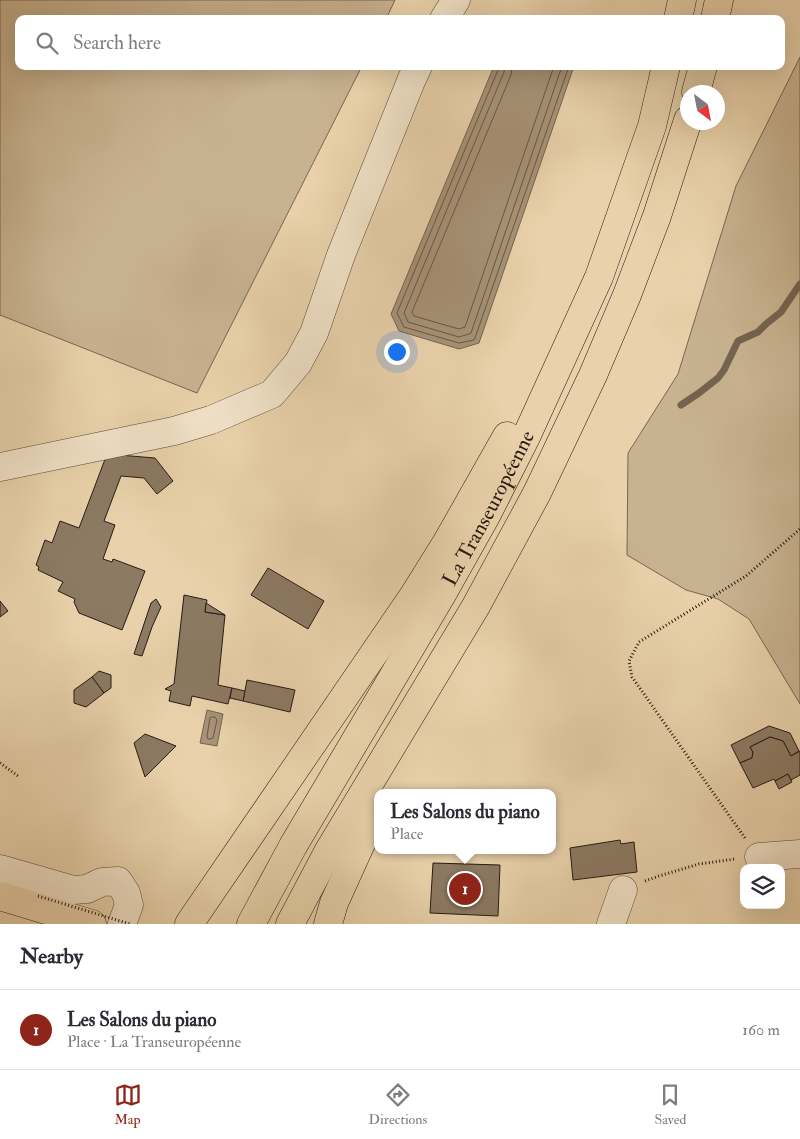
<!DOCTYPE html>
<html lang="en">
<head>
<meta charset="utf-8">
<style>
  body { margin:0; font-family:"IM FELL Double Pica",serif; background:#f7f7f7; color:#2b2b33 }
  .controls { position:absolute; right:15px; bottom:15px; display:grid; overflow:hidden; border-radius:10px; box-shadow:0 5px 20px #0002 }
  .controls button { width:45px; height:45px; display:grid; place-items:center; padding:0; border:0; border-bottom:1px solid #e1e1e2; background:#fff; color:#2b2b33; font:25px sans-serif }
  .compass { position:absolute; left:680px; top:85px; width:45px; height:45px; border-radius:50%; background:#fff; box-shadow:0 5px 20px #0002; rotate:148deg }
  .you { position:absolute; left:396px; top:351px; width:18px; height:18px; margin:-12px; border:4px solid #fff; border-radius:50%; background:#1a73e8; box-shadow:0 0 0 8px #1a73e833 }
  .badge { display:grid; place-items:center; width:32px; height:32px; border-radius:50%; background:#8f2418; color:#fff; font-size:16px; font-weight:700 }
  .pin { position:absolute; translate:-50% -50%; border:2px solid #fff; box-shadow:0 1px 5px #0006 }
  .popup { position:absolute; left:374px; top:789px; width:182px; height:65px; box-sizing:border-box; display:grid; place-content:center; border-radius:10px; background:#fff; filter:drop-shadow(0 1px 4px #0005); font-size:16px; white-space:nowrap; color:#7c7c81 }
  .popup b { font-size:19px; color:#2b2b33 }
  .popup::after { content:''; position:absolute; left:50%; top:100%; margin-left:-10px; border:10px solid transparent; border-top-color:#fff }
  .list { margin:0; padding:0; list-style:none }
  h2 { display:flex; justify-content:space-between; align-items:center; height:65px; margin:0; padding:0 20px; font-size:21px }
  h2 small { font-size:16px; font-weight:400; color:#7c7c81 }
  .list li { display:grid; grid-template-columns:32px 1fr auto; gap:15px; align-items:center; box-sizing:border-box; height:80px; padding:0 20px; border-top:1px solid #e1e1e2 }
  .list b { display:block; font-size:19px; white-space:nowrap }
  .list p { margin:0; font-size:16px; white-space:nowrap; color:#7c7c81 }
  .list em { font-size:16px; font-style:normal; color:#7c7c81 }
  .icon { flex:none; width:28px; height:28px; fill:none; stroke:currentColor; stroke-width:2; stroke-linecap:round; stroke-linejoin:round }
  .map { position:relative; flex:none; width:800px; height:924px; overflow:hidden }
  .search { position:absolute; background:#fff; box-shadow:0 5px 20px #0002; left:15px; right:15px; top:15px; height:55px; display:flex; align-items:center; gap:12px; box-sizing:border-box; padding:0 18px; border-radius:10px; color:#7c7c81; font-size:19px }
  .sheet { height:145px; background:#fff }
  nav { display:flex; justify-content:space-around; align-items:center; box-sizing:border-box; height:70px; border-top:1px solid #e1e1e2; background:#fff; font-size:14px; color:#7c7c81 }
  nav a { display:grid; justify-items:center; gap:2px }
  nav .on { color:#8f2418 }
  .map>svg:first-child { display:block }
  .green { fill:#c8b391; stroke:#786652 }
  .water { fill:#a79378; stroke:#746350 }
  .lines { fill:none; stroke-linecap:round; stroke-linejoin:round }
  .shore { stroke:#675646; stroke-width:1 }
  .stream { stroke:#746350; stroke-width:7 }
  .building { fill:#8c7a63; stroke:#271a14 }
  .minor-casing { stroke:#58483a; stroke-width:29 }
  .major-casing { stroke:#271a14; stroke-width:29 }
  .highway-casing { stroke:#271a14; stroke-width:29 }
  .path { stroke:#271a14; stroke-width:3; stroke-dasharray:1 2.5; stroke-linecap:butt }
  .minor { stroke:#f1e2c8; stroke-width:28 }
  .major { stroke:#e9d2ab; stroke-width:28 }
  .highway { stroke:#e9d2ab; stroke-width:28 }
  .path-bridge { stroke:#271a14; stroke-width:3; stroke-dasharray:1 2.5; stroke-linecap:butt }
  .labels { text-anchor:middle; stroke-width:4.5; stroke-linejoin:round; paint-order:stroke }
  .street-label { font-size:21px; fill:#271a14; stroke:#f1e2c8 }
</style>
</head>
<body>
<div class="map">
<svg width="800" height="924" viewBox="0 0 800 924">
  <rect width="100%" height="100%" fill="#e9d2ab"/>
  <filter id="stains"><feTurbulence type="fractalNoise" baseFrequency=".004" numOctaves="4"/><feColorMatrix values="0 0 0 0 .2 0 0 0 0 .09 0 0 0 0 .02 0 0 0 .5 -.17"/></filter>
  <radialGradient id="worn" r=".72"><stop offset=".6" stop-color="#630" stop-opacity="0"/><stop offset="1" stop-color="#630" stop-opacity=".3"/></radialGradient>
  <g class="green">
    <polygon points="0,0 395,0 386,19 19,19 19,66 362,66 197,393 0,315"/>
    <polygon points="800,57 800,704 749,619 718,599 686,590 627,555 628,453 678,374 736,186"/>
  </g>
  <g class="water">
    <polygon points="494,66 574,66 479,343 459,349 399,331 391,314"/>
    <polygon points="207,710 223,714 217,746 200,743"/>
  </g>
  <g class="lines">
    <g class="shore">
      <polyline points="498,66 498,70 397,313 404,327 459,343 474,340 475,338 569,66"/>
      <polyline points="505,66 504,72 404,313 408,322 459,337 469,334 471,333 562,66"/>
      <polyline points="512,66 511,75 412,312 414,316 459,329 465,327 554,66"/>
      <polygon points="212,717 215,717 217,720 213,738 210,739 208,739 207,736 210,718"/>
    </g>
    <polyline class="stream" points="681,405 699,393 718,378 724,370 738,341 758,332 766,324 781,312 800,284"/>
  </g>
  <g class="building">
    <polygon points="107,454 155,458 173,481 157,494 144,478 121,476 104,521 115,525 103,559 112,562 113,559 145,571 122,630 79,613 74,602 75,599 58,591 63,582 38,570 39,567 36,565 45,540 52,543 60,521 79,528"/>
    <polygon points="268,568 324,601 308,629 251,595"/>
    <polygon points="184,595 207,600 205,612 225,615 218,685 232,688 228,704 192,696 190,706 169,701 171,691 165,689 174,684"/>
    <polygon points="156,599 161,607 152,627 142,656 134,654 151,603"/>
    <polygon points="0,601 8,611 0,617"/>
    <polygon points="206,603 225,615 205,612"/>
    <polygon points="99,671 111,675 111,688 104,693 92,677"/>
    <polygon points="92,677 104,693 86,707 74,703 74,690"/>
    <polygon points="247,680 295,690 290,712 243,701"/>
    <polygon points="232,688 245,691 243,701 230,698"/>
    <polygon points="769,726 790,733 799,751 791,756 783,741 770,737 750,747 753,752 752,758 740,763 731,745"/>
    <polygon points="145,734 176,746 145,777 134,743"/>
    <polygon points="770,737 783,741 791,756 800,751 800,775 791,780 788,774 775,781 774,779 753,788 740,763 752,758 753,752 750,747"/>
    <polygon points="788,774 792,782 779,789 775,781"/>
    <polygon points="620,840 621,844 634,842 637,872 573,880 570,848"/>
    <polygon points="433,863 500,865 498,916 430,913"/>
  </g>
  <g class="lines">
    <g class="minor-casing">
      <g id="minor">
        <polyline points="444,19 456,0"/>
        <polyline points="0,467 174,431 211,420 272,394 298,363 314,333 341,255 411,81 418,66"/>
        <polyline points="759,857 800,854"/>
        <polyline points="0,869 73,890 87,889 102,882 118,881 126,893 129,905 122,924"/>
        <polyline points="611,924 623,890"/>
      </g>
    </g>
    <g class="major-casing">
      <polyline id="major" points="0,896 92,924"/>
    </g>
    <g class="highway-casing">
      <g id="highway">
        <polyline points="678,19 682,0"/>
        <polyline points="715,19 719,0"/>
        <polyline points="696,92 703,66"/>
        <polyline points="189,924 414,595 447,542 507,436"/>
        <path id="s1" d="M251 924 293 846 445 589 486 516 526 437 599 277 652 126 666 66"/>
        <polyline points="290,924 328,852 476,606 537,493 593,375 627,295 657,216 688,120"/>
        <polyline points="328,924 334,903 378,806"/>
      </g>
    </g>
    <g class="path">
      <polyline points="0,763 18,776"/>
      <polyline points="745,838 632,677 629,661 639,642 746,576 800,529"/>
      <polyline points="645,881 659,876 699,864 735,859"/>
    </g>
    <use href="#minor" class="minor"/>
    <use href="#major" class="major"/>
    <use href="#highway" class="highway"/>
    <polyline class="path-bridge" points="38,896 130,924"/>
  </g>
  <g class="labels">
    <g class="street-label">
      <text dy="7" stroke="none"><textPath href="#s1" startOffset="479">La Transeuropéenne</textPath></text>
    </g>
  </g>
  <rect width="100%" height="100%" filter="url(#stains)"/>
  <rect width="100%" height="100%" fill="url(#worn)"/>
</svg>
<div class="controls">
<button><svg class="icon" aria-label="layers" viewBox="0 0 24 24"><path d="M12 4l9 5-9 5-9-5zM3 14l9 5 9-5"/></svg></button>
</div>
<svg class="compass" viewBox="-18 -18 36 36"><path d="M0-13l5 13h-10z" fill="#e53935"/><path d="M0 13l5-13h-10z" fill="#7c7c81"/></svg>
<div class="you"></div>
<div class="pin badge" style="left:465px;top:889px">1</div>
<div class="popup"><b>Les Salons du piano</b>Place</div>
<div class="search"><svg class="icon" aria-label="search" viewBox="0 0 24 24"><circle cx="10" cy="10" r="6"/><path d="M15 15l6 6"/></svg>Search here</div>
</div>
<section class="sheet">
<h2>Nearby<small></small></h2>
<ul class="list">
<li><span class="badge">1</span><div><b>Les Salons du piano</b><p>Place · La Transeuropéenne</p></div><em>160 m</em></li>
</ul>
</section>
<nav>
<a class="on"><svg class="icon" aria-label="map" viewBox="0 0 24 24"><path d="M3 6l6-2 6 2 6-2v14l-6 2-6-2-6 2zM9 4v14M15 6v14"/></svg>Map</a>
<a><svg class="icon" aria-label="directions" viewBox="0 0 24 24"><path d="M12 3l9 9-9 9-9-9zM9 14v-3h6M13 9l2 2-2 2"/></svg>Directions</a>
<a><svg class="icon" aria-label="saved" viewBox="0 0 24 24"><path d="M7 4h10v16l-5-4-5 4z"/></svg>Saved</a>
</nav>
</body>
</html>
